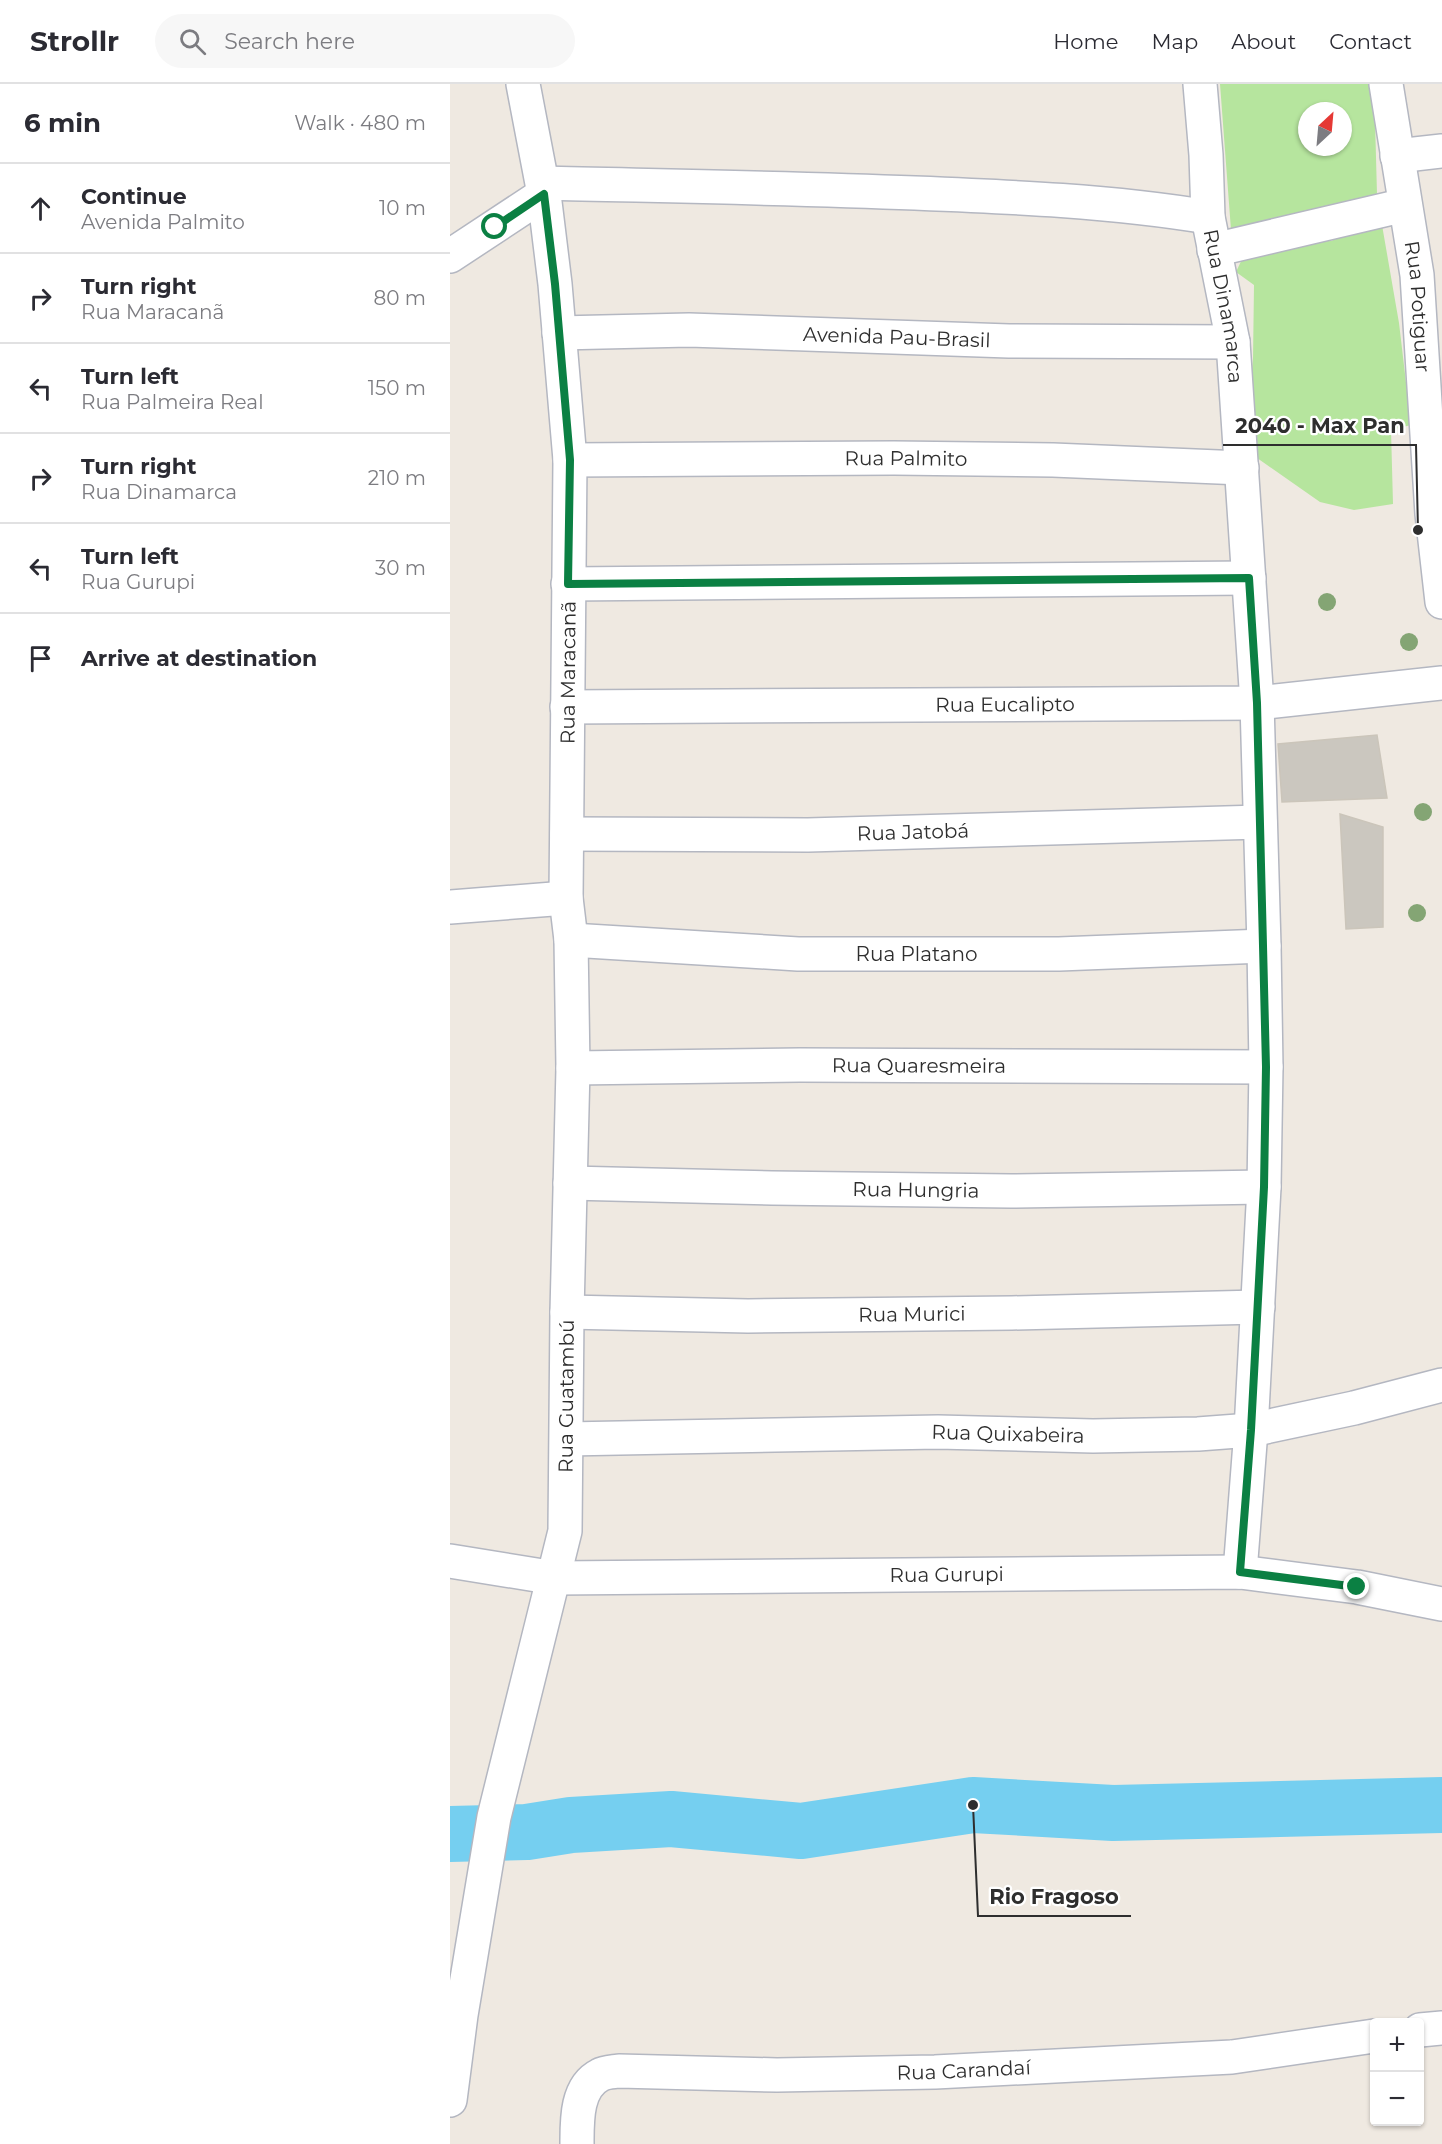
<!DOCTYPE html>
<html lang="en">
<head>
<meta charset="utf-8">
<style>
  body { margin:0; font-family:Montserrat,sans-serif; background:#f7f7f7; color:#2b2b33 }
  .controls { position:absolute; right:18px; bottom:18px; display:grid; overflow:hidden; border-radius:6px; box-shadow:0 2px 4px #0004 }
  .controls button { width:54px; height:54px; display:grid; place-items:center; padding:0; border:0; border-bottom:2px solid #e1e1e2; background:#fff; color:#2b2b33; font:30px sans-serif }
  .compass { position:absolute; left:848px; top:18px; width:54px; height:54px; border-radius:50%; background:#fff; box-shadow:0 2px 4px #0004; rotate:26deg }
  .stop { position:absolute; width:18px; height:18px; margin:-14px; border:4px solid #0b8043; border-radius:50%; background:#fff }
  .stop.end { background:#0b8043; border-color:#fff; box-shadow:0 2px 6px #0008 }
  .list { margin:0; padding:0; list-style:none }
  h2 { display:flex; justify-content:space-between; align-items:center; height:78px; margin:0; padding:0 24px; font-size:26px }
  h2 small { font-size:20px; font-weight:400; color:#7c7c81 }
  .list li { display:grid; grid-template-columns:39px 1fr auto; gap:18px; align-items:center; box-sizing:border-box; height:90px; padding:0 24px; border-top:2px solid #e1e1e2 }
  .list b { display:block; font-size:22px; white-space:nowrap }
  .list p { margin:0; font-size:20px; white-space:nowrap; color:#7c7c81 }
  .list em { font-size:20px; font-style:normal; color:#7c7c81 }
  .icon { flex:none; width:33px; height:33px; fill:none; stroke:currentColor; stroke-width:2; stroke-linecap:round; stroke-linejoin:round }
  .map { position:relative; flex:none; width:992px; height:2060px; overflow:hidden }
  header { display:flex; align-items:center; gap:36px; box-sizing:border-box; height:84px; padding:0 30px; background:#fff; border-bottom:2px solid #e1e1e2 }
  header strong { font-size:28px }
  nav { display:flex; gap:33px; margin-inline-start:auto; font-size:21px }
  .search { width:420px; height:54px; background:#f7f7f7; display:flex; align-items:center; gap:15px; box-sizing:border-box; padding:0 21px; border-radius:33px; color:#7c7c81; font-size:22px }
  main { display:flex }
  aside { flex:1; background:#fff }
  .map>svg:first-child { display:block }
  .green { fill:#b6e59e; fill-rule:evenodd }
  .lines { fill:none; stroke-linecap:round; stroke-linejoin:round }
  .river { stroke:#75cff0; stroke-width:56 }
  .building { fill:#cbc7bf; stroke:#cbc5ba; stroke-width:1.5 }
  .street-casing { stroke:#b4b7c1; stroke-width:36 }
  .street { stroke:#fff; stroke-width:33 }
  .tree { fill:#84a574 }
  .route { stroke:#0b8043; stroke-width:8 }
  .labels { text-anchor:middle; stroke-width:4.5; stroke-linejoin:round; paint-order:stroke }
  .street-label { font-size:20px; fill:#2e2e2e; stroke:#fff }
  .leader { fill:none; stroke:#2e2e2e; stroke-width:2 }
  .callout-dot { fill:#2e2e2e; stroke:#fff; stroke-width:2 }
  .callout-label { font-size:21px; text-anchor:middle; font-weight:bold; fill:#2e2e2e; stroke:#fff; stroke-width:4.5; stroke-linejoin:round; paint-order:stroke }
</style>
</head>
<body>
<header>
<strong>Strollr</strong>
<div class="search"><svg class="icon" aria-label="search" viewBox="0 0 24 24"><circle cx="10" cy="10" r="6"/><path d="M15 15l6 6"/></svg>Search here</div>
<nav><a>Home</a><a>Map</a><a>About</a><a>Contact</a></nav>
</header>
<main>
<aside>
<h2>6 min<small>Walk · 480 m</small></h2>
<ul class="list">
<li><svg class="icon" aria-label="ahead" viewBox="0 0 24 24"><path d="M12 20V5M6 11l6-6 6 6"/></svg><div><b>Continue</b><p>Avenida Palmito</p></div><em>10 m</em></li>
<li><svg class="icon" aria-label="right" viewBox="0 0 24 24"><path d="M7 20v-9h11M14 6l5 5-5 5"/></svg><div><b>Turn right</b><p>Rua Maracanã</p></div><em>80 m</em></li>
<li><svg class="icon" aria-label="left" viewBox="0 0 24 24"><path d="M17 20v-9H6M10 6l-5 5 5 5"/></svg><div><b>Turn left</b><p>Rua Palmeira Real</p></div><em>150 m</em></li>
<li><svg class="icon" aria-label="right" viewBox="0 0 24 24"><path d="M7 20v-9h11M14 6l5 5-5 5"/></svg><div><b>Turn right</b><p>Rua Dinamarca</p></div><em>210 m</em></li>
<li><svg class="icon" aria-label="left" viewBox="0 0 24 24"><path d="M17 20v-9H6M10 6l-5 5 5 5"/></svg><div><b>Turn left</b><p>Rua Gurupi</p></div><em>30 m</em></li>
<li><svg class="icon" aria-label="arrive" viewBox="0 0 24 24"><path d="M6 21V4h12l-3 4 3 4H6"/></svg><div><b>Arrive at destination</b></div></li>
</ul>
</aside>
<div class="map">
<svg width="992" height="2060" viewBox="0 0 992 2060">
  <rect width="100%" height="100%" fill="#efe9e1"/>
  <g class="green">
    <path d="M770 0H924L927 110 781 146ZM857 27H893V63H857Z"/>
    <polygon points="932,141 949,239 961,341 941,346 943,420 904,426 870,418 800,369 799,319 803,275 804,201 786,188 794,171 854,158 881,157 902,148"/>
  </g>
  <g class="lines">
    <polyline class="river" points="0,1750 77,1748 121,1741 221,1735 351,1747 523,1721 663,1729 992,1721"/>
  </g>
  <g class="building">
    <polygon points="927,651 937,714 832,718 828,660"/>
    <polygon points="890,730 933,743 933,843 896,845"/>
  </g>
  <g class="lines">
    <g class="street-casing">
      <g id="street">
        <path id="s1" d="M750 0 756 71 758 133 783 258 807 619 814 862 816 983 814 1103 801 1346 790 1488"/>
        <path id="s2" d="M936 0 967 191 982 430 992 518"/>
        <polyline points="947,72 992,67"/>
        <path d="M93 99C217 102 341 104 465 109 563 113 661 117 758 133"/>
        <polyline points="764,166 955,121"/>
        <polyline points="0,172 94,110"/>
        <path id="s3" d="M109 249 239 246 559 257 783 258"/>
        <path id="s4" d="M120 376 444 374 603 376 792 384"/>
        <polyline points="118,500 799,494"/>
        <path id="s5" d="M117 623 807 619 992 599"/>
        <path id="s6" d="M117 750 358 751 810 738"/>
        <polyline points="0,823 116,814"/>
        <path id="s7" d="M121 856 348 870H609L814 862"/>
        <path id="s8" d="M123 984 350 981 816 983"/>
        <path id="s9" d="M120 1099 322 1104 561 1107 814 1103"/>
        <path id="s10" d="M117 1228 298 1232 562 1229 808 1223"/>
        <path id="s11" d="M117 1355 488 1348 643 1352 748 1350 801 1346 904 1324 992 1301"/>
        <path id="s12" d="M0 1477 105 1494 790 1488 907 1503 992 1520"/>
        <polyline points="970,1946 992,1944"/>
        <path id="s13" d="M0 2016 11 1931 44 1733 115 1447 117 1228 123 984 121 856 116 814 120 376 105 200 94 110 73 0"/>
        <path id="s14" d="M127 2060C127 2037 126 2003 150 1991 155 1988 163 1988 169 1987L327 1991 485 1988 782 1973 924 1952"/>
      </g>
    </g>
    <use href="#street" class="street"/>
  </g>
  <g class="tree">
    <circle cx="877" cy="518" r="9"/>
    <circle cx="959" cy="558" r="9"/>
    <circle cx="973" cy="728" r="9"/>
    <circle cx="967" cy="829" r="9"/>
  </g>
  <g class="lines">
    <polyline class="route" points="45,143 94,110 105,200 120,376 118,500 799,494 807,619 816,983 814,1103 801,1346 790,1488 907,1503"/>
  </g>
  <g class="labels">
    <g class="street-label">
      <text dy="7" stroke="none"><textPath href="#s1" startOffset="224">Rua Dinamarca</textPath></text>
      <text dy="7" stroke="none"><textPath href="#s2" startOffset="225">Rua Potiguar</textPath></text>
      <text dy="7" stroke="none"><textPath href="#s3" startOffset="338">Avenida Pau-Brasil</textPath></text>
      <text dy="7" stroke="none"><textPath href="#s4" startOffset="336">Rua Palmito</textPath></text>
      <text dy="7" stroke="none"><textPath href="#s13" startOffset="1440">Rua Maracanã</textPath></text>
      <text dy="7" stroke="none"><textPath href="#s5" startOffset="438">Rua Eucalipto</textPath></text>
      <text dy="7" stroke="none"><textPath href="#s6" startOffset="346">Rua Jatobá</textPath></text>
      <text dy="7" stroke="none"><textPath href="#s7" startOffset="346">Rua Platano</textPath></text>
      <text dy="7" stroke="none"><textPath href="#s8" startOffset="346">Rua Quaresmeira</textPath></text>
      <text dy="7" stroke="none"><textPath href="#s9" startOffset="346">Rua Hungria</textPath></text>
      <text dy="7" stroke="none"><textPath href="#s10" startOffset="345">Rua Murici</textPath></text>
      <text dy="7" stroke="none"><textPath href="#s13" startOffset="716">Rua Guatambú</textPath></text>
      <text dy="7" stroke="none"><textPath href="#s11" startOffset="441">Rua Quixabeira</textPath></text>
      <text dy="7" stroke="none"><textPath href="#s12" startOffset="498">Rua Gurupi</textPath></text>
      <text dy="7" stroke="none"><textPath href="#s14" startOffset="441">Rua Carandaí</textPath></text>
    </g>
  </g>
  <path class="leader" d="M968 446L966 361H773M523 1721L528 1832H681"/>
  <g class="callout-dot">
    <circle cx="968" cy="446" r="6"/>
    <circle cx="523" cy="1721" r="6"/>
  </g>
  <g class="callout-label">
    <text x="870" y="349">2040 - Max Pan</text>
    <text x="604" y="1820">Rio Fragoso</text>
  </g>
</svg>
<div class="controls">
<button>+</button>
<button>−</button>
</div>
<svg class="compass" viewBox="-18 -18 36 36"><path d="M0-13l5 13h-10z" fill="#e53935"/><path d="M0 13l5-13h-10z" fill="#7c7c81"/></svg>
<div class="stop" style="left:45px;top:143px"></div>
<div class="stop end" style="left:907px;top:1503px"></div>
</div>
</main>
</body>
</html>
